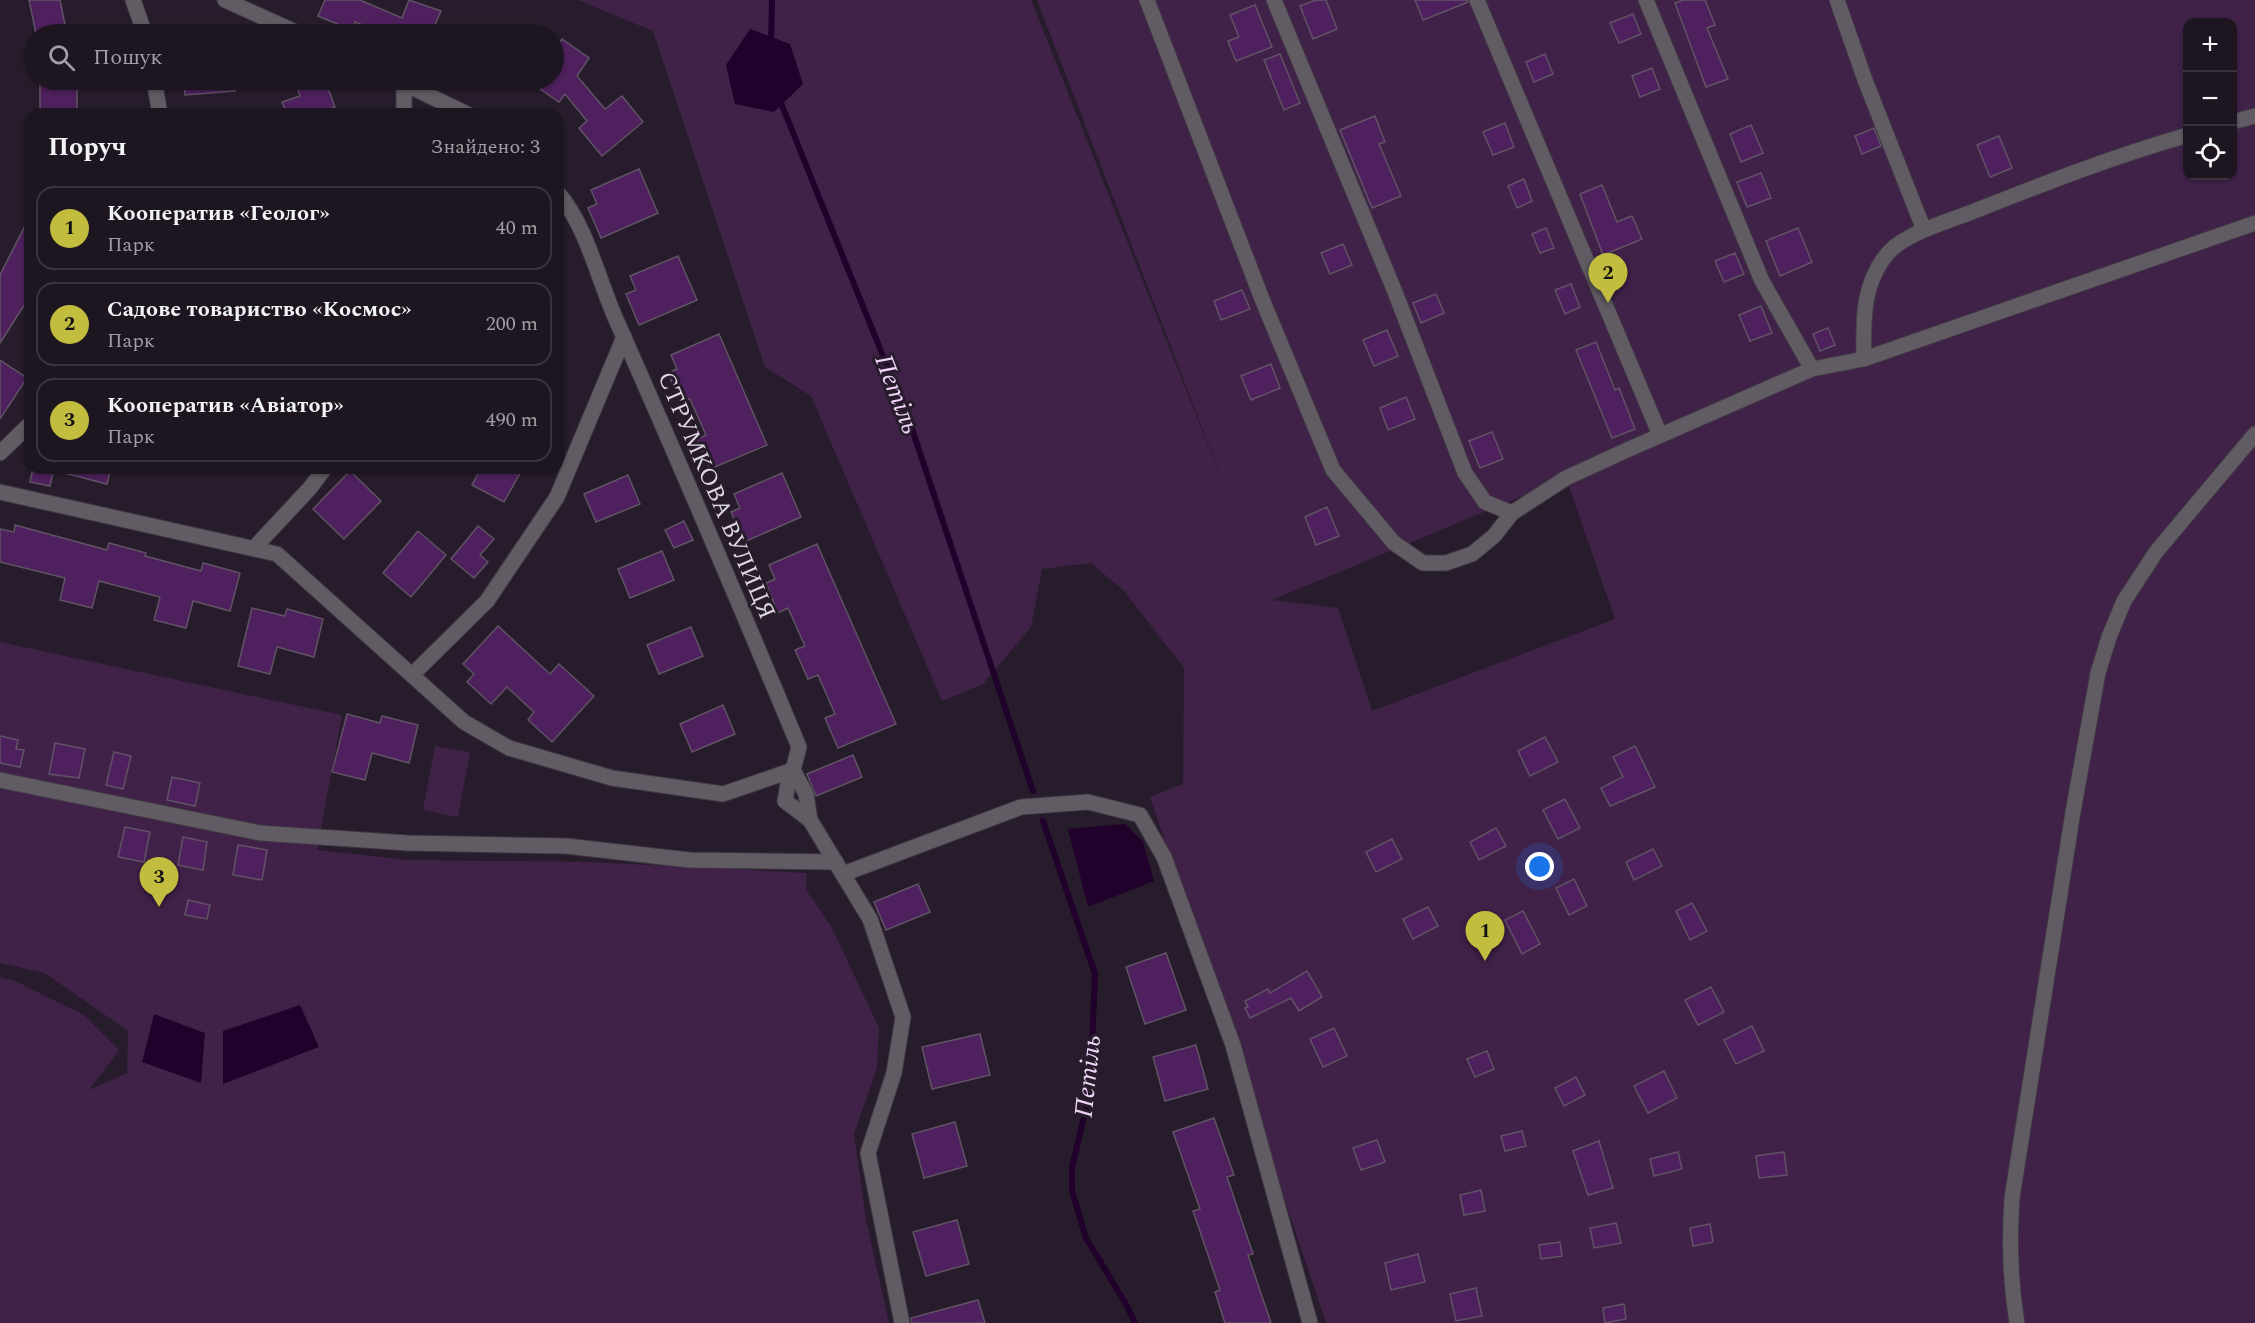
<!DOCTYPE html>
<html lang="uk">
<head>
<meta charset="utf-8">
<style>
  body { margin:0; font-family:Spectral,serif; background:#251e29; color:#f1f3f6 }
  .controls { position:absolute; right:18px; top:18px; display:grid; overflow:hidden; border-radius:12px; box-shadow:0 2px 4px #0004 }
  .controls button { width:54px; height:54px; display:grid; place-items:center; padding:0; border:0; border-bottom:2px solid #3b343e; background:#1d1520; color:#f1f3f6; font:30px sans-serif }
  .you { position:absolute; left:1540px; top:867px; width:21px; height:21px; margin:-15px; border:4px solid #fff; border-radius:50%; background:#1a73e8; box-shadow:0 0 0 9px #1a73e833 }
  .badge { display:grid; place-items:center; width:39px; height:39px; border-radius:50%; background:#c2bd3f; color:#111; font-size:20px; font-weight:700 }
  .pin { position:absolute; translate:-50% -50px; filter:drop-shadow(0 2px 3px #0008) }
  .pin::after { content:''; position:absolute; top:32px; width:21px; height:18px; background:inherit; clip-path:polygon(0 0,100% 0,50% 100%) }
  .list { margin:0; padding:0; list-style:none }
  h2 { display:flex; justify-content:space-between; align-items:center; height:78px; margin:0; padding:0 24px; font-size:26px }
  h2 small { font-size:20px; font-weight:400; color:#a09fa5 }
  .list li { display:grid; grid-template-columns:39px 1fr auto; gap:18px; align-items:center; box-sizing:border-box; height:84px; margin:0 12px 12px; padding:0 12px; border:2px solid #3b343e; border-radius:18px }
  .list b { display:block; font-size:22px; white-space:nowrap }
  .list p { margin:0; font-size:20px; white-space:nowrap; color:#a09fa5 }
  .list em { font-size:20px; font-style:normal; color:#a09fa5 }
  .icon { flex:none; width:33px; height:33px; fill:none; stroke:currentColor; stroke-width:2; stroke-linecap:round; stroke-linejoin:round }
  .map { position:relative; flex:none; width:2255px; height:1323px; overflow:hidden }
  .search { position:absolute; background:#1d1520; box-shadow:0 2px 4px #0004; left:24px; top:24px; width:540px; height:66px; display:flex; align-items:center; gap:15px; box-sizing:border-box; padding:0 21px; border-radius:33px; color:#a09fa5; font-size:22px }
  .panel { position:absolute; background:#1d1520; box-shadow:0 2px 4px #0004; left:24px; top:108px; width:540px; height:366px; border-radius:18px }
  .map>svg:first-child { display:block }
  .green { fill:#402249; fill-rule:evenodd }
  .water { fill:#21002b }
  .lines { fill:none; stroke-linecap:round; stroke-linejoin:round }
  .stream { stroke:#21002b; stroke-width:6 }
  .building { fill:#4e205d; stroke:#605365; stroke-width:1.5 }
  .minor-casing { stroke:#403644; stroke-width:17 }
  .tertiary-casing { stroke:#403644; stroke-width:17 }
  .minor { stroke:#615b63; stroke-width:15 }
  .tertiary { stroke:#615b63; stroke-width:15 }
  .labels { text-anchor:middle; stroke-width:6; stroke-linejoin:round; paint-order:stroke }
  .street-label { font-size:24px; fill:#ddd6e0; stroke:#271c2b }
  .water-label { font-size:26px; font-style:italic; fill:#f0d5f9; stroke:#271c2b }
</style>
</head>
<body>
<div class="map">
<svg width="2255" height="1323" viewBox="0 0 2255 1323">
  <rect width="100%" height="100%" fill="#271c2b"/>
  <g class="green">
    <path d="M578 0H1031L1230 500 1037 0H2255V1323H1326L1150 797 1183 784 1184 668 1124 591 1091 563 1042 569 1031 627 983 684 942 701 811 396 765 367 653 31ZM2188 22H2232V176H2188ZM1566 478 1615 619 1372 711 1338 608 1272 600Z"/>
    <polygon points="0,642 342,715 317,850 408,860 588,862 807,873 806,890 831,926 879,1028 877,1068 854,1134 866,1220 889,1323 0,1323 0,977 15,981 84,1015 119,1050 89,1090 127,1073 128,1031 45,973 0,963"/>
    <polygon points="435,746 470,752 458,817 423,810"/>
  </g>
  <g class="water">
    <polygon points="750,29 790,44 803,84 774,112 735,104 726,65"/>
    <polygon points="1125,824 1143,842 1154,881 1088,907 1068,829"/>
    <polygon points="300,1005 319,1047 223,1084 223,1031"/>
    <polygon points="154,1014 205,1033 201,1083 142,1062"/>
  </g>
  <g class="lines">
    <g class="stream">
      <polyline points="771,44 772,0"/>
      <polyline points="779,98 910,423 1033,791"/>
      <polyline points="1043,821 1095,974 1090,1090 1072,1168 1072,1191 1086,1238 1127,1306 1135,1323"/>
    </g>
  </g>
  <g class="building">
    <polygon points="29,0 60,0 67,34 36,34"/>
    <polygon points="325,0 360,0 402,18 409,0 441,11 431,34 386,34 355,22 352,30 318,16"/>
    <polygon points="1316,0 1326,0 1337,29 1313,39 1300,6"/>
    <polygon points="1415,0 1467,0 1468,2 1423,20"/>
    <polygon points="1683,0 1705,0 1715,25 1707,28 1728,79 1706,87 1675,3"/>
    <polygon points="1255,5 1272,47 1236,61 1228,41 1239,37 1230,15"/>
    <polygon points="1633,14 1641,34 1619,43 1610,23"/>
    <polygon points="562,39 589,58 577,76 605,109 622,96 643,122 602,156 579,128 587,121 565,94 559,102 527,80 554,80 554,51"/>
    <polygon points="1280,54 1300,103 1284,110 1264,60"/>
    <polygon points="1545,54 1553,74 1534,82 1526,62"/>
    <polygon points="1652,68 1660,89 1640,97 1632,76"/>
    <rect x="40" y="80" width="37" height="34"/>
    <polygon points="184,80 235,80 235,91 185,95"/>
    <polygon points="319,80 325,80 335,107 315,114 287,114 282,102 300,96 297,87"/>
    <polygon points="1375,116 1385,142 1379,144 1401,196 1372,208 1340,130"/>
    <polygon points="1505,123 1514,147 1493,155 1483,132"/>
    <polygon points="1751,125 1763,153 1741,162 1730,134"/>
    <polygon points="1874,128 1881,146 1862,154 1855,136"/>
    <polygon points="1999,136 2012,168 1990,177 1977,145"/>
    <polygon points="639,169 658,213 601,238 588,208 597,204 591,190"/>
    <polygon points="1761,173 1771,198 1747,207 1737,182"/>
    <polygon points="1524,179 1532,201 1517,208 1508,186"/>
    <polygon points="1602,185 1617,222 1632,216 1642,239 1603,255 1580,194"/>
    <polygon points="30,216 30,296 0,343 0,275"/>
    <polygon points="1546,228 1554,248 1540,253 1532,234"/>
    <polygon points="1798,228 1812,262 1780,276 1766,241"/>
    <polygon points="1343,244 1352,265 1330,274 1321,253"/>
    <polygon points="1735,253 1744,274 1724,282 1715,261"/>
    <polygon points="678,256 697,300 639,325 626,294 636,290 630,276"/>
    <polygon points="1571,284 1580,307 1565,314 1555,290"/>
    <polygon points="1242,290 1250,309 1221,320 1214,301"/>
    <polygon points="1436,294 1444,313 1421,323 1413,303"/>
    <polygon points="1761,306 1772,333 1750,341 1739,315"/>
    <polygon points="1828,328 1835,345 1820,351 1813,334"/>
    <polygon points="1387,330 1398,356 1374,366 1363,340"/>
    <polygon points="719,334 767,445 710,469 697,439 706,435 690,399 681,403 668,373 677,369 671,355"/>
    <polygon points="1596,342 1615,390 1619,388 1635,429 1612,438 1576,350"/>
    <polygon points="0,360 27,378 0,419"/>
    <polygon points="1271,364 1280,388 1251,400 1241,376"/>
    <polygon points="1406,397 1415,419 1388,430 1380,408"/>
    <polygon points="1492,432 1503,459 1480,468 1469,441"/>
    <polygon points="33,468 54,468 50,486 30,482"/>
    <polygon points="65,468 111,468 107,484 64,473"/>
    <polygon points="481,468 523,468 504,502 472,485"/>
    <polygon points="350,471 381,501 344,539 313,509"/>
    <polygon points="782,473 801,517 744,542 731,512 740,508 734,494"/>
    <polygon points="628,475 640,504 596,522 584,494"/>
    <polygon points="1327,507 1339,536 1316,545 1305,517"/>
    <polygon points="684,521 693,540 674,548 665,530"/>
    <polygon points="15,525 107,550 109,543 146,553 145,556 201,571 203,563 240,573 230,611 193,601 186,628 154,620 160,597 99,581 92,608 60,600 65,578 0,562 0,529 14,532"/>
    <polygon points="478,526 494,539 480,555 488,562 474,578 451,559"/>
    <polygon points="418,531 446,555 411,597 383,573"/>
    <polygon points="817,544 896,724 838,748 825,718 835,714 818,675 808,679 795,650 805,646 788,608 778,613 766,583 775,579 769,565"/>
    <polygon points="662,551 674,580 630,598 618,569"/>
    <polygon points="252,608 285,616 287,609 323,619 314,657 277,647 270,674 238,666"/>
    <polygon points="498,626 550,674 559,664 594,696 552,742 528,720 534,712 507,687 491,704 467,682 474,674 463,664"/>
    <polygon points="691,627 703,656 659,674 647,645"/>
    <polygon points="723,705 735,734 692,752 680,724"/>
    <polygon points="347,714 380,723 382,716 418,725 409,763 372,753 365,780 332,772"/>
    <polygon points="0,736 18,740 16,749 24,750 20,767 0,763"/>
    <polygon points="1545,737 1558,762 1530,776 1518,751"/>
    <polygon points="55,743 85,749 79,778 49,774"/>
    <polygon points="1635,746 1655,787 1610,806 1601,788 1623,777 1613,757"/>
    <polygon points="114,752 131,756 123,789 106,785"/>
    <polygon points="853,755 862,777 816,796 807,774"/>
    <polygon points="172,777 200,783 195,806 167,800"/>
    <polygon points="1565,799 1580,828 1558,839 1543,810"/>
    <polygon points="125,827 150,832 144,862 118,857"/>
    <polygon points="1496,828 1506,846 1479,860 1470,842"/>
    <polygon points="183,837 207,842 203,870 178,865"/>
    <polygon points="1392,839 1402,859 1376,872 1366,852"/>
    <polygon points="238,845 267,850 262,880 233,875"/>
    <polygon points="1653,849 1662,866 1634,880 1626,862"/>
    <polygon points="1574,879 1587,906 1569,915 1556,888"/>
    <polygon points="918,884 930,912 886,930 874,902"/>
    <polygon points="188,900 210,905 207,919 185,915"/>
    <polygon points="1692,903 1707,931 1690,940 1676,911"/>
    <polygon points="1428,907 1438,926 1413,939 1403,919"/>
    <polygon points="1523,911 1540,944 1522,954 1505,920"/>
    <polygon points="1166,953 1186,1010 1145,1024 1126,967"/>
    <polygon points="1307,971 1322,997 1299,1011 1291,998 1250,1018 1245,1008 1248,1007 1245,1001 1268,989 1270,993"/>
    <polygon points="1711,987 1724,1012 1698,1025 1685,1000"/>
    <polygon points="1752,1026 1764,1051 1736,1064 1724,1040"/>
    <polygon points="1334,1028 1347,1056 1323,1067 1310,1039"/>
    <polygon points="980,1034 990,1075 932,1089 922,1047"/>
    <polygon points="1196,1045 1208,1089 1165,1101 1153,1057"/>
    <polygon points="1487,1051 1494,1069 1475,1077 1467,1059"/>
    <polygon points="1664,1071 1677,1098 1648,1113 1634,1086"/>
    <polygon points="1576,1077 1585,1095 1564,1106 1555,1088"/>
    <polygon points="1214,1118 1234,1175 1227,1177 1253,1254 1248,1255 1271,1323 1225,1323 1215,1292 1220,1290 1193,1211 1200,1209 1173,1132"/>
    <polygon points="955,1122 967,1166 924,1178 912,1134"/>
    <polygon points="1522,1131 1526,1146 1505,1151 1501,1136"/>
    <polygon points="1377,1140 1385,1162 1361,1170 1353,1148"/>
    <polygon points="1599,1141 1613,1188 1588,1195 1573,1151"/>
    <polygon points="1678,1152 1682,1169 1654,1176 1650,1159"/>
    <polygon points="1784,1152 1787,1175 1759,1178 1756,1156"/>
    <polygon points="1481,1190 1485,1211 1464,1215 1460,1195"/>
    <polygon points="957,1220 969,1264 926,1276 913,1232"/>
    <polygon points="1616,1223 1621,1243 1594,1248 1590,1228"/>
    <polygon points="1710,1224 1713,1242 1693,1246 1690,1228"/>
    <polygon points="1560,1242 1562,1256 1541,1259 1539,1245"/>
    <polygon points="1418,1254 1425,1282 1391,1290 1385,1263"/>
    <polygon points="1476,1288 1482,1316 1456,1321 1450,1294"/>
    <polygon points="978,1300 985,1323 912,1323 911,1318"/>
    <polygon points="1624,1304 1626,1319 1605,1323 1603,1308"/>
  </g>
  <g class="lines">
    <g class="minor-casing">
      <g id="minor">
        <polyline points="133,0 145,34"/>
        <polyline points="225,0 300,34"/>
        <polyline points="1147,0 1262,299 1333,470 1394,543 1423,563 1446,563 1472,554 1494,536 1512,513"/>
        <polyline points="1274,0 1395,292 1465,473 1485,502 1512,513 1566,478 1627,450 1812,369 1864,359 2255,223"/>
        <polyline points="1477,0 1660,435"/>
        <polyline points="1646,0 1762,281 1812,369"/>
        <polyline points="1837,0 1865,80 1924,230"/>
        <polyline points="154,80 160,114"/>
        <polyline points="397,80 467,114"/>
        <polyline points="404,114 404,83"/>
        <polyline points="2232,122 2255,116"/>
        <path d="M558 193C587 226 599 283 618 324 680 464 740 605 799 747L793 770 806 794 810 820 870 919 903 1017 894 1073 868 1153 902 1323"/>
        <path d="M1864 359C1863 321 1862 281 1890 251 1907 233 1949 221 1972 212 2043 184 2114 156 2188 135"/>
        <polyline points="0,453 30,424"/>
        <polyline points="0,492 277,554 464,722 509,748 612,778 723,794 793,770"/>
        <polyline points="254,548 310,488 325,468"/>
        <polyline points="412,675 487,601 557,497 624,337"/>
        <polyline points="790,771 785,801 810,820"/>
        <polyline points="0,780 260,833 408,843 566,846 689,860 836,862"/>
        <polyline points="843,874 1021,807 1088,802 1140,815 1164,857 1233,1045 1310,1323"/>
      </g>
    </g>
    <g class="tertiary-casing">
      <path id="tertiary" d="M2017 1323C2010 1281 2009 1241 2012 1198L2073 812 2098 673 2109 637 2124 601 2156 552 2255 434"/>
    </g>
    <use href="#minor" class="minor"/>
    <use href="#tertiary" class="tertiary"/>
  </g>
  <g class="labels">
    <g class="street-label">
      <text transform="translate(717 495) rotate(67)" y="8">СТРУМКОВА ВУЛИЦЯ</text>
    </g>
    <g class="water-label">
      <text transform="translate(898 394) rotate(69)" y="9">Петіль</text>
      <text transform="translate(1087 1076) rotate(-84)" y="9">Петіль</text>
    </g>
  </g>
</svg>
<div class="controls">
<button>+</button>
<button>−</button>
<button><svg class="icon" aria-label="locate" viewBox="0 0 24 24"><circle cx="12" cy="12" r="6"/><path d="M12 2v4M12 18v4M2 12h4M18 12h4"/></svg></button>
</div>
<div class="you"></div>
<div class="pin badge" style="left:1485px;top:961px">1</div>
<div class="pin badge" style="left:1608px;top:303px">2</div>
<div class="pin badge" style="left:159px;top:907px">3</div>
<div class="search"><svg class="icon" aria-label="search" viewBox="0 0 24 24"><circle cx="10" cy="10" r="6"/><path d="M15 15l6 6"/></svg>Пошук</div>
<section class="panel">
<h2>Поруч<small>Знайдено: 3</small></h2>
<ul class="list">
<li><span class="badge">1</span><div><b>Кооператив «Геолог»</b><p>Парк</p></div><em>40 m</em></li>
<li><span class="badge">2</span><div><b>Садове товариство «Космос»</b><p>Парк</p></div><em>200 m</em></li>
<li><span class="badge">3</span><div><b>Кооператив «Авіатор»</b><p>Парк</p></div><em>490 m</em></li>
</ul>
</section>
</div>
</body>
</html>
